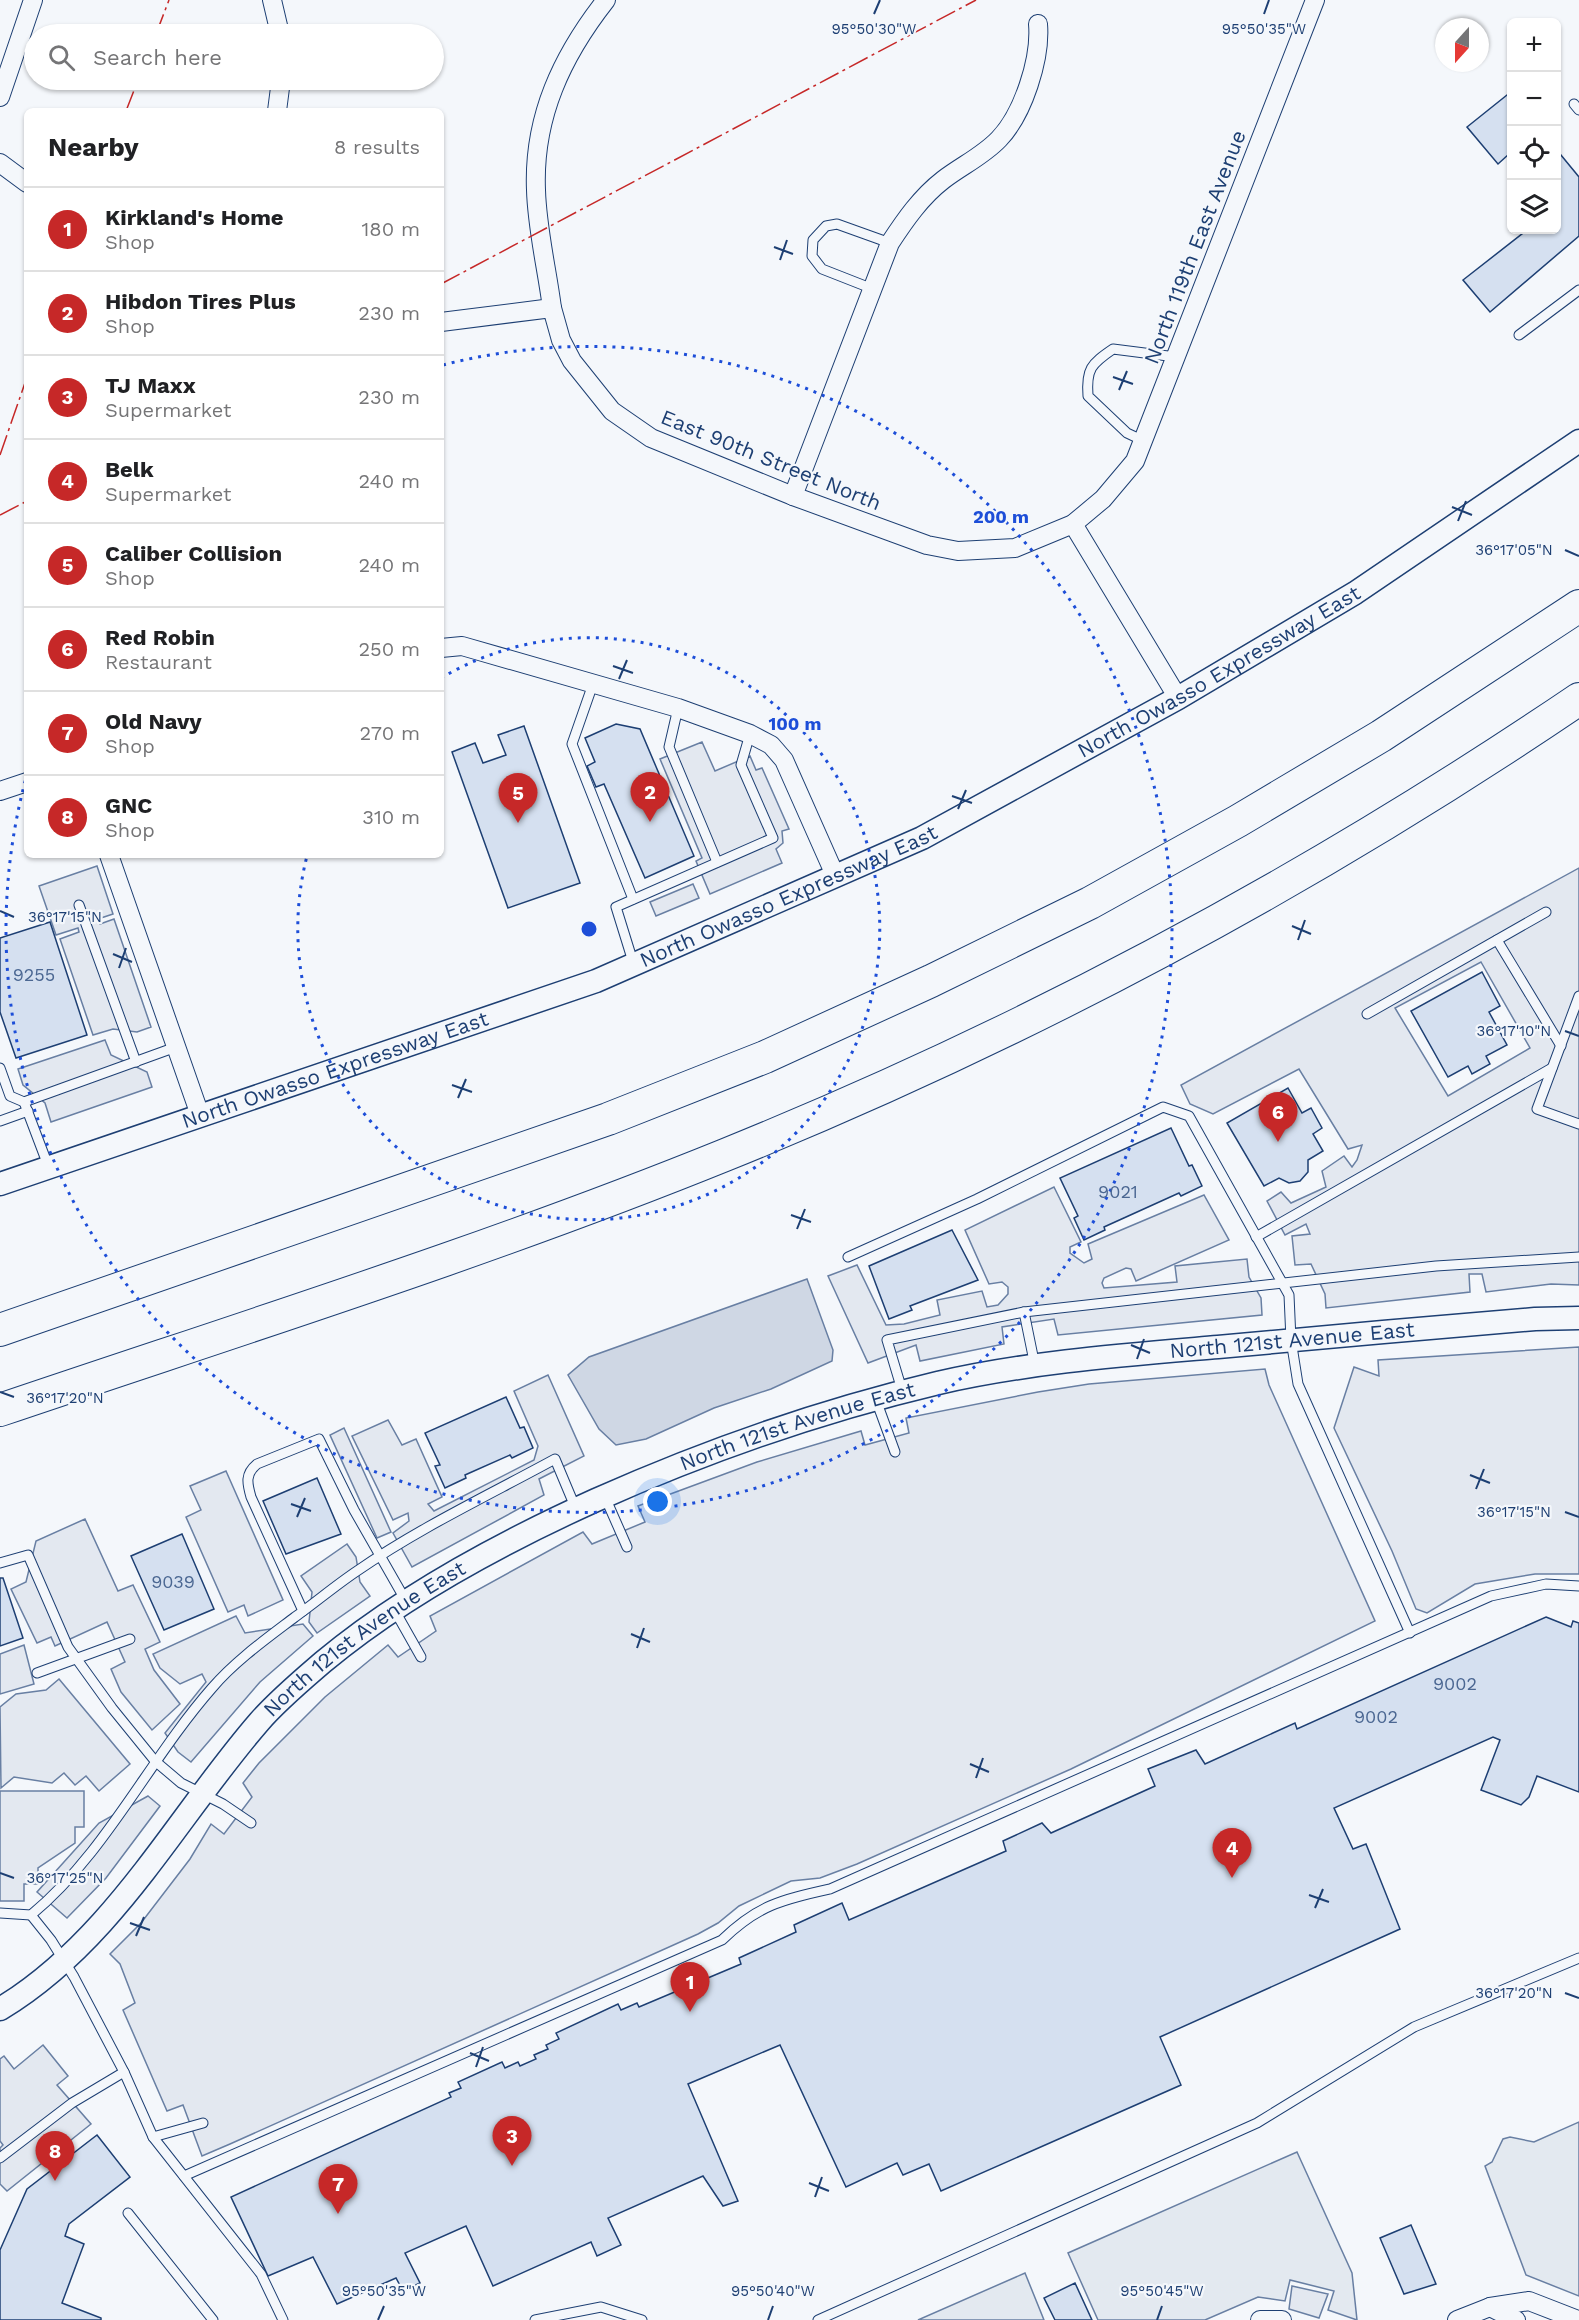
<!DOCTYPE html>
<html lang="en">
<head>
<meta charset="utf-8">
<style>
  body { margin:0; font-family:"Work Sans",sans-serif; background:#f6f6f6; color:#202124 }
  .controls { position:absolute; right:18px; top:18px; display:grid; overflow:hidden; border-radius:9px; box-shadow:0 2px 4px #0004 }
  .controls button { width:54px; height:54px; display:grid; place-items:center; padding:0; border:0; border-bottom:2px solid #e0e0e0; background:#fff; color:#202124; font:30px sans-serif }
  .compass { position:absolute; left:1435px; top:18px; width:54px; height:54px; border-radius:50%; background:#fff; box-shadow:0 2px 4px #0004; rotate:201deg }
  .you { position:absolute; left:658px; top:1502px; width:21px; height:21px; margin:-15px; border:4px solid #fff; border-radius:50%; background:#1a73e8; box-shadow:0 0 0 9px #1a73e833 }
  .badge { display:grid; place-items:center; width:39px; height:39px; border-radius:50%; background:#c62828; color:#fff; font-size:20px; font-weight:700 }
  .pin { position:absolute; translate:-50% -50px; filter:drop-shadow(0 2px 3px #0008) }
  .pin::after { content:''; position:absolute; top:32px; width:21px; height:18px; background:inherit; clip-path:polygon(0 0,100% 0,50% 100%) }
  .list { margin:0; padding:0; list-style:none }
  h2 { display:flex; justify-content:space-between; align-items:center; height:78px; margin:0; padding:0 24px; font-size:26px }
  h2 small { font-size:20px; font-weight:400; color:#757577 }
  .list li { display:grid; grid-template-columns:39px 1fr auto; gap:18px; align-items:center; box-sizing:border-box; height:84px; padding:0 24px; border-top:2px solid #e0e0e0 }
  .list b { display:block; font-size:22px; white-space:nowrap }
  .list p { margin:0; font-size:20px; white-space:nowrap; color:#757577 }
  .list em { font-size:20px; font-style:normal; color:#757577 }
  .icon { flex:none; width:33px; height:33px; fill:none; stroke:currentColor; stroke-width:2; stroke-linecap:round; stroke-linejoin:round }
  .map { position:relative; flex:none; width:1579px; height:2320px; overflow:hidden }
  .search { position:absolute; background:#fff; box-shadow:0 2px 4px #0004; left:24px; top:24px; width:420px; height:66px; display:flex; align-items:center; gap:15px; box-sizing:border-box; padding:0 21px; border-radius:33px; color:#757577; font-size:22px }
  .panel { position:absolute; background:#fff; box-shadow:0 2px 4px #0004; left:24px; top:108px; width:420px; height:750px; border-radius:9px }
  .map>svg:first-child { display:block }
  .green { fill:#e3e9f0; stroke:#687fa3; stroke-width:1.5 }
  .parking { fill:#e3e8f0; stroke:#687fa3; stroke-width:1.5; fill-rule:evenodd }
  .water { fill:#cfd7e4; stroke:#687fa3; stroke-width:1.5 }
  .building { fill:#d5e0f0; stroke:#1d3f73; stroke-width:1.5 }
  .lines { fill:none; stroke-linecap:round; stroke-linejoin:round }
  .service-casing { stroke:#1d3f73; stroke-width:11 }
  .minor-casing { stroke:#1d3f73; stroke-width:20 }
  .tertiary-casing { stroke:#1d3f73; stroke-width:25 }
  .motorway-casing { stroke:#1d3f73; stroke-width:34 }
  .service { stroke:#f4f7fb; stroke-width:9 }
  .minor { stroke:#f4f7fb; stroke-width:18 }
  .tertiary { stroke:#f4f7fb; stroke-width:22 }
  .motorway { stroke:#f4f7fb; stroke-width:32 }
  .power { stroke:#c62828; stroke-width:1.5; stroke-dasharray:21 4.5 3 4.5; stroke-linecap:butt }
  .ticks { fill:none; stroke:#1d3f73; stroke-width:2 }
  .ring { fill:none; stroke:#1d4ed8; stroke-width:3; stroke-dasharray:3 6 }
  .labels { text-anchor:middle; stroke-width:4.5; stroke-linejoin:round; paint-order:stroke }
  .number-label { font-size:18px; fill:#4b6792 }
  .street-label { font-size:21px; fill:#1d3f73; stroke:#f4f7fb }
  .ticks-label { font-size:15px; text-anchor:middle; fill:#1d3f73; stroke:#f4f7fb; stroke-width:4.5; stroke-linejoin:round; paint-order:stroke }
  .centre { fill:#1d4ed8; stroke:#f4f7fb; stroke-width:3 }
  .ring-label { font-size:18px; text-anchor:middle; font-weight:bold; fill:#1d4ed8; stroke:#f4f7fb; stroke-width:4.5; stroke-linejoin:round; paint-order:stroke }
</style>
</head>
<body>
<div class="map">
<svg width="1579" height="2320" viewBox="0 0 1579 2320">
  <rect width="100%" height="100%" fill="#f4f7fb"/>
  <g class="green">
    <polygon points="1579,2122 1579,2296 1526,2275 1485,2166 1492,2162 1503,2139 1510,2137 1534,2142"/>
    <polygon points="1297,2152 1352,2273 1357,2320 1328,2310 1334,2291 1290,2280 1285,2301 1258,2297 1205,2320 1098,2320 1068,2253"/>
    <polygon points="1025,2273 1044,2320 918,2320"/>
  </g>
  <g class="parking">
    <polygon points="702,742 715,771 750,756 756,770 762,768 789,829 782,831 783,843 776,849 782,863 710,894 696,861 702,858 660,759"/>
    <polygon points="97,866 113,914 98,919 100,924 114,919 151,1027 137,1032 113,1029 93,1035 60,939 79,932 78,928 56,935 39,886"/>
    <path d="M1579 868V1285L1551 1284 1486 1292 1482 1274H1469L1470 1292 1326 1308 1325 1294 1311 1264 1295 1265 1292 1236 1310 1234 1306 1224 1285 1235 1267 1201 1281 1192 1291 1203 1326 1187 1322 1171 1344 1156 1352 1167 1357 1160 1362 1145 1348 1149 1299 1069 1213 1114 1190 1104 1181 1085ZM1481 962 1530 1048 1448 1096 1395 1008Z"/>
    <polygon points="693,884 699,898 656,916 650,902"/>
    <polygon points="105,1040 111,1055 147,1072 152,1087 51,1122 45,1103 23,1085 18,1069"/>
    <polygon points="1054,1187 1081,1242 1070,1247 1070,1253 1084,1263 1092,1259 1088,1244 1204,1195 1229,1240 1136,1281 1131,1269 1126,1268 1104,1278 1102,1283 1104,1288 1177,1282 1175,1266 1247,1259 1249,1277 1261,1298 1262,1315 1058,1335 1054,1319 1002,1327 1004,1344 920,1361 916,1345 868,1363 828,1276 857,1265 886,1325 904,1324 940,1315 937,1300 982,1291 987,1307 998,1305 1008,1294 1008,1287 1002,1282 989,1284 965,1230"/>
    <polygon points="1579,1347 1579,1574 1535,1574 1475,1584 1427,1613 1416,1609 1392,1551 1334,1428 1354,1367 1379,1376 1378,1360"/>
    <polygon points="1265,1369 1269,1385 1375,1621 1071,1769 857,1864 820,1878 791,1881 739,1906 718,1923 698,1934 230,2144 202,2156 183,2105 167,2111 123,2010 135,2003 120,1964 110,1954 141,1923 190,1859 211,1824 224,1834 252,1797 243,1783 259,1763 325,1697 388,1645 398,1657 436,1631 430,1616 583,1532 592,1544 645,1522 638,1506 757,1462 861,1431 865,1445 909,1433 906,1418 1038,1392 1089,1384"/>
    <polygon points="548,1375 584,1456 539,1479 544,1495 412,1567 393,1533 409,1521 408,1513 393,1520 352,1436 388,1420 402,1445 416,1439 442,1497 428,1504 434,1511 534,1460 538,1446 514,1391"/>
    <polygon points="344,1428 391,1532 377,1538 330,1435"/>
    <polygon points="226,1471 283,1600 248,1616 244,1605 228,1612 186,1517 201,1510 190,1486"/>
    <polygon points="85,1519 118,1591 133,1585 160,1642 145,1649 154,1670 180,1704 152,1730 121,1692 111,1669 125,1662 107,1622 55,1646 51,1637 37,1643 11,1589 26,1582 36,1541"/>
    <polygon points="347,1544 356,1557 360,1582 370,1596 317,1633 309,1622 312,1592 301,1576"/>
    <polygon points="236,1616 245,1633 303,1624 313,1636 260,1682 191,1762 178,1752 165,1733 206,1682 202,1674 180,1684 160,1668 153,1654"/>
    <polygon points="24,1645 34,1684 0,1694 0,1654"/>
    <polygon points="59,1679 130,1764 99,1791 86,1776 75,1785 64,1773 52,1783 14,1777 1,1788 0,1707 16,1694 46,1690"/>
    <polygon points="0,1791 84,1791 84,1827 75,1827 75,1843 38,1868 38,1884 24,1884 24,1901 0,1901"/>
    <polygon points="148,1796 160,1806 106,1878 67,1918 37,1892 99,1823"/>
    <polygon points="43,2045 68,2076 57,2085 91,2124 7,2191 0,2184 0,2148 3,2145 0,2141 0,2059 4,2056 14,2069"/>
    <polygon points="1292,2286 1328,2294 1319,2318 1289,2309"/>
  </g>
  <polygon class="water" points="807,1279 833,1350 832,1361 771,1389 714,1408 646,1439 616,1445 599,1429 568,1375 589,1357"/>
  <g class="building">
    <polygon points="1512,91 1512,157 1509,154 1498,164 1467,127"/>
    <polygon points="1556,149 1579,177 1579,236 1490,312 1463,280 1527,230 1556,230"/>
    <polygon points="616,724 640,729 694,856 645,878 604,784 596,787 587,766 595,762 585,738"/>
    <polygon points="524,726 580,883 508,908 452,752 475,743 483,763 506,755 498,735"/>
    <polygon points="50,922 87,1035 16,1058 0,1012 0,938"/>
    <polygon points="1482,972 1500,1006 1489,1012 1507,1045 1486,1056 1490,1064 1472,1074 1468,1066 1448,1077 1411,1011"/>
    <polygon points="1288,1088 1302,1113 1311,1108 1322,1128 1313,1134 1323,1151 1308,1160 1308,1172 1300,1181 1289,1183 1279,1178 1264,1186 1227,1123"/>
    <polygon points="1171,1128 1189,1166 1192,1165 1202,1186 1181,1196 1179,1193 1104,1227 1105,1230 1084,1240 1074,1218 1078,1216 1060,1178"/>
    <polygon points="952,1230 978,1280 910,1306 912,1310 889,1319 869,1266"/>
    <polygon points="506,1397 520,1428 524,1427 533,1448 512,1458 510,1455 465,1475 466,1478 445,1488 435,1466 440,1465 425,1433"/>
    <polygon points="317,1478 341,1534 286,1554 263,1501"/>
    <polygon points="182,1534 214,1609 164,1630 131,1556"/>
    <polygon points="0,1578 3,1578 23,1638 0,1646"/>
    <polygon points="1546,1617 1571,1627 1573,1621 1579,1623 1579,1792 1537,1776 1529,1797 1521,1805 1481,1790 1500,1740 1493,1737 1334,1808 1353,1849 1366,1844 1400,1929 1160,2037 1181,2085 941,2191 929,2164 903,2175 897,2163 846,2187 780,2045 688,2084 738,2201 723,2206 703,2176 608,2218 621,2245 597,2256 591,2242 493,2286 466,2226 405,2253 420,2283 403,2291 396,2278 337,2304 313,2257 268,2276 231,2197 451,2097 449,2093 461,2088 458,2082 502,2062 505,2068 518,2062 520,2066 536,2059 534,2055 548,2049 546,2045 559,2039 556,2033 618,2004 621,2010 637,2003 639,2007 741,1964 739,1958 796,1932 794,1925 842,1903 849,1920 1006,1851 1003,1841 1042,1823 1051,1833 1155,1786 1148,1769 1196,1750 1205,1764 1295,1723 1297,1729"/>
    <polygon points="97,2135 130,2177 69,2224 65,2236 84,2244 62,2303 101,2318 101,2320 0,2320 0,2250 27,2189"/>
    <polygon points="1411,2225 1436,2284 1404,2294 1380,2238"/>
    <polygon points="1075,2283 1092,2320 1055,2320 1044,2298"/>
  </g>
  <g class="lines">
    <g class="service-casing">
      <g id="service">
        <polyline points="1574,104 1579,110"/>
        <polyline points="873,289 822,269 812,256 813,240 826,226 837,224 890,243"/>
        <polyline points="1519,335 1579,290"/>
        <path d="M1144 441 1127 433 1088 396C1086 369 1091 364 1113 349L1176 357"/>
        <polyline points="593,684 572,744 633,899"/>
        <polyline points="678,708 669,747 717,862"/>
        <polyline points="79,905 136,1062"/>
        <polyline points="1497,940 1561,1046"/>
        <polyline points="634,965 616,907 773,838 741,765 750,734"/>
        <polyline points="1579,996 1537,1109 1579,1124"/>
        <polyline points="1367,1014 1546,912"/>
        <polyline points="0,1068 10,1096 24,1102 176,1047"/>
        <polyline points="24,1102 49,1168"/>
        <polyline points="0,1121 28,1111"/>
        <polyline points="1256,1237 1552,1068"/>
        <polyline points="848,1257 977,1199 1163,1107 1189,1116 1289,1295 1291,1340 1298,1384 1410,1633"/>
        <polyline points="1024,1312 1035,1366"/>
        <polyline points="902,1390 887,1340 1024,1312 1436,1266 1579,1257"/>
        <polyline points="876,1400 895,1452"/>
        <polyline points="605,1497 627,1547"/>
        <polyline points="0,1563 28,1555 68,1647 112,1708 155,1761 181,1783 223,1804 251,1823"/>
        <path d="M303 1611 251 1497C247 1483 245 1474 257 1464L319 1439 354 1510 406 1601"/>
        <polyline points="395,1611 421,1657"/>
        <polyline points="37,1673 130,1639"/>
        <path d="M0 1913 31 1915C106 1853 148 1761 212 1688 235 1661 266 1639 295 1617 316 1602 336 1585 357 1571 419 1528 489 1495 555 1459L576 1509"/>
        <polyline points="31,1915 51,1940 74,1977 124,2072 153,2137 261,2274 283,2320"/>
        <polyline points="153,2137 203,2123"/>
        <polyline points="0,2158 72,2103 124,2072"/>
        <path d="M184 2176 722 1940C758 1905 781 1900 830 1889L1491 1596 1546 1584 1579 1586"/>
        <polyline points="128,2213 213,2320"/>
        <polyline points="535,2320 601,2307 642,2320"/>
        <polyline points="818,2320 1257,2123 1414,2027 1579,1958"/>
      </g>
    </g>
    <g class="minor-casing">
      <g id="minor">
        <polyline points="272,0 280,34"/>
        <polyline points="0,97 33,0"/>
        <polyline points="277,111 281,80"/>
        <polyline points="0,163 27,183"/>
        <path d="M552 308C547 269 537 229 536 190 533 117 562 56 606 0"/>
        <polyline points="441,322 552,308 561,340 572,361 612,411 651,438 793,496 927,545 958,551 1015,548 1073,524 1103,499 1135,461 1315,0"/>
        <path d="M793 496 890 243C905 220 921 197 943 180 961 166 983 156 999 139 1023 114 1041 59 1038 24"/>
        <polyline points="1073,524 1178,698"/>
        <polyline points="441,648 462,646 678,708 750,734 771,745 784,760 835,875"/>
        <polyline points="0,791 27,782"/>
        <polyline points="109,855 200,1115"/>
        <polyline points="1490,2307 1516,2320"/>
        <polyline points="1260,2320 1282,2320"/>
        <polyline points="1457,2320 1490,2307 1529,2301 1578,2320"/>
      </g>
    </g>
    <g class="tertiary-casing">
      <g id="tertiary">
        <path id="s1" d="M0 1184 596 981 922 838 1178 698 1355 593 1579 441"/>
        <path id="s2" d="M0 2009C113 1941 175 1819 259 1722 277 1701 301 1681 323 1662 402 1596 503 1542 596 1500 706 1451 820 1411 938 1383 1029 1362 1125 1355 1218 1347 1324 1337 1429 1328 1535 1319L1579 1318"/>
      </g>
    </g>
    <g class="motorway-casing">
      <g id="motorway">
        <polyline points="0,1330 608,1119 765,1057 931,981 1090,903 1238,821 1381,736 1579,606"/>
        <path d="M0 1410C242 1328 488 1251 725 1155 1024 1034 1312 880 1579 699"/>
      </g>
    </g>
    <use href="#service" class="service"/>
    <use href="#minor" class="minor"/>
    <use href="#tertiary" class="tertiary"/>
    <use href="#motorway" class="motorway"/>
    <g class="power">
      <polyline points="156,34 169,0"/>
      <polyline points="126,111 138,80"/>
      <polyline points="441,284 976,0"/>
      <polyline points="0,455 27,377"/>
      <polyline points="0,515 27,501"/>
    </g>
  </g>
  <path class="ticks" d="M874 14 880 0M1264 14 1269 0M774 247 793 254M780 260 787 240M1113 377 1133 384M1119 390 1127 371M1452 507 1472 515M1458 521 1466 501M1565 550 1579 556M613 666 633 673M619 679 627 660M952 796 972 803M958 809 966 790M0 911 14 917M1292 926 1311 934M1298 940 1305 920M113 954 132 962M119 968 126 948M1565 1031 1579 1036M452 1085 472 1092M458 1098 466 1079M791 1215 811 1222M797 1229 805 1209M1131 1345 1150 1353M1137 1359 1144 1339M0 1392 14 1397M1470 1475 1490 1483M1476 1489 1484 1469M291 1504 311 1511M1565 1512 1579 1517M297 1517 305 1498M631 1634 650 1642M637 1648 644 1628M970 1764 989 1772M976 1778 983 1758M0 1873 14 1878M1309 1895 1329 1902M1315 1908 1323 1889M130 1923 150 1930M136 1936 144 1917M1565 1993 1579 1998M470 2053 489 2061M476 2067 483 2047M809 2183 829 2191M815 2197 822 2177M378 2320 384 2306M768 2320 773 2306M1157 2320 1162 2306"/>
  <g class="ring">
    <path d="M441 678A291 291 0 1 1 307 856"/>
    <path d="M443 365A583 583 0 1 1 26 778"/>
  </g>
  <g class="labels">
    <g class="number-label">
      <text x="34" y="981">9255</text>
      <text x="1118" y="1198">9021</text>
      <text x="173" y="1588">9039</text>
      <text x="1455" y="1690">9002</text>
      <text x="1376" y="1723">9002</text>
    </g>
    <g class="street-label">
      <text transform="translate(1195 247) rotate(-69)" y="7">North 119th East Avenue</text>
      <text transform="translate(771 460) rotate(22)" y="7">East 90th Street North</text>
      <text dy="7" stroke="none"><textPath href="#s1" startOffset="1326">North Owasso Expressway East</textPath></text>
      <text dy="7" stroke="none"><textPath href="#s1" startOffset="840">North Owasso Expressway East</textPath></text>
      <text dy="7" stroke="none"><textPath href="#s1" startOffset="354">North Owasso Expressway East</textPath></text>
      <text dy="7" stroke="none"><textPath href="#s2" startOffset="1514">North 121st Avenue East</textPath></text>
      <text dy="7" stroke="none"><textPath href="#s2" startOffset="1010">North 121st Avenue East</textPath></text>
      <text dy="7" stroke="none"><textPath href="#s2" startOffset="524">North 121st Avenue East</textPath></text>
    </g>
  </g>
  <g class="ticks-label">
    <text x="874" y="34">95°50'30"W</text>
    <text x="1264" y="34">95°50'35"W</text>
    <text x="1514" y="555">36°17'05"N</text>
    <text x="65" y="922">36°17'15"N</text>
    <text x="1514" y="1036">36°17'10"N</text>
    <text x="65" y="1403">36°17'20"N</text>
    <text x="1514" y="1517">36°17'15"N</text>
    <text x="65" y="1883">36°17'25"N</text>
    <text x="1514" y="1998">36°17'20"N</text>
    <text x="384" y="2296">95°50'35"W</text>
    <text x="773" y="2296">95°50'40"W</text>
    <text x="1162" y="2296">95°50'45"W</text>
  </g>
  <circle cx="589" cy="929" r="9" class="centre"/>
  <g class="ring-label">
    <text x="1001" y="523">200 m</text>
    <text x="795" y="730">100 m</text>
  </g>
</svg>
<div class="controls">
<button>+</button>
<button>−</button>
<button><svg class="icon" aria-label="locate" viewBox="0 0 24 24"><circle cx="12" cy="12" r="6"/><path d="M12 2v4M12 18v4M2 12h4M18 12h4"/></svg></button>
<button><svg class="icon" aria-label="layers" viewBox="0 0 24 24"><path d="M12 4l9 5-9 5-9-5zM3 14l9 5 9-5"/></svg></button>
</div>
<svg class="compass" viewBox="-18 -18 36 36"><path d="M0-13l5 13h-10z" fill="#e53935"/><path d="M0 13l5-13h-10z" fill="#757577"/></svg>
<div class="you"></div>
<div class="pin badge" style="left:690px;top:2012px">1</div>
<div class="pin badge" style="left:650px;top:822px">2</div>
<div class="pin badge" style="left:512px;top:2166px">3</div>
<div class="pin badge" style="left:1232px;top:1878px">4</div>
<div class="pin badge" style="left:518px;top:823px">5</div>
<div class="pin badge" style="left:1278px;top:1142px">6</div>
<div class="pin badge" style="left:338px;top:2214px">7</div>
<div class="pin badge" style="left:55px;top:2181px">8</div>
<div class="search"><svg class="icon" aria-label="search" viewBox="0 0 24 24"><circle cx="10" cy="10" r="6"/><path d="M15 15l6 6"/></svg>Search here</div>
<section class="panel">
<h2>Nearby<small>8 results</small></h2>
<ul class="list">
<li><span class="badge">1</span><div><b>Kirkland's Home</b><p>Shop</p></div><em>180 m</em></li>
<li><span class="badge">2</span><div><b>Hibdon Tires Plus</b><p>Shop</p></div><em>230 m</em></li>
<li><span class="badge">3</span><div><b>TJ Maxx</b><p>Supermarket</p></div><em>230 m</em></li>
<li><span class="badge">4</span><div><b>Belk</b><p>Supermarket</p></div><em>240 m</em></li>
<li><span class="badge">5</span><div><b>Caliber Collision</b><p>Shop</p></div><em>240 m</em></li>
<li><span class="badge">6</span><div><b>Red Robin</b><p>Restaurant</p></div><em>250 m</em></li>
<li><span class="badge">7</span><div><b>Old Navy</b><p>Shop</p></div><em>270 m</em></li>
<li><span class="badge">8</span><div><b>GNC</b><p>Shop</p></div><em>310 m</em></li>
</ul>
</section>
</div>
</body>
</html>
